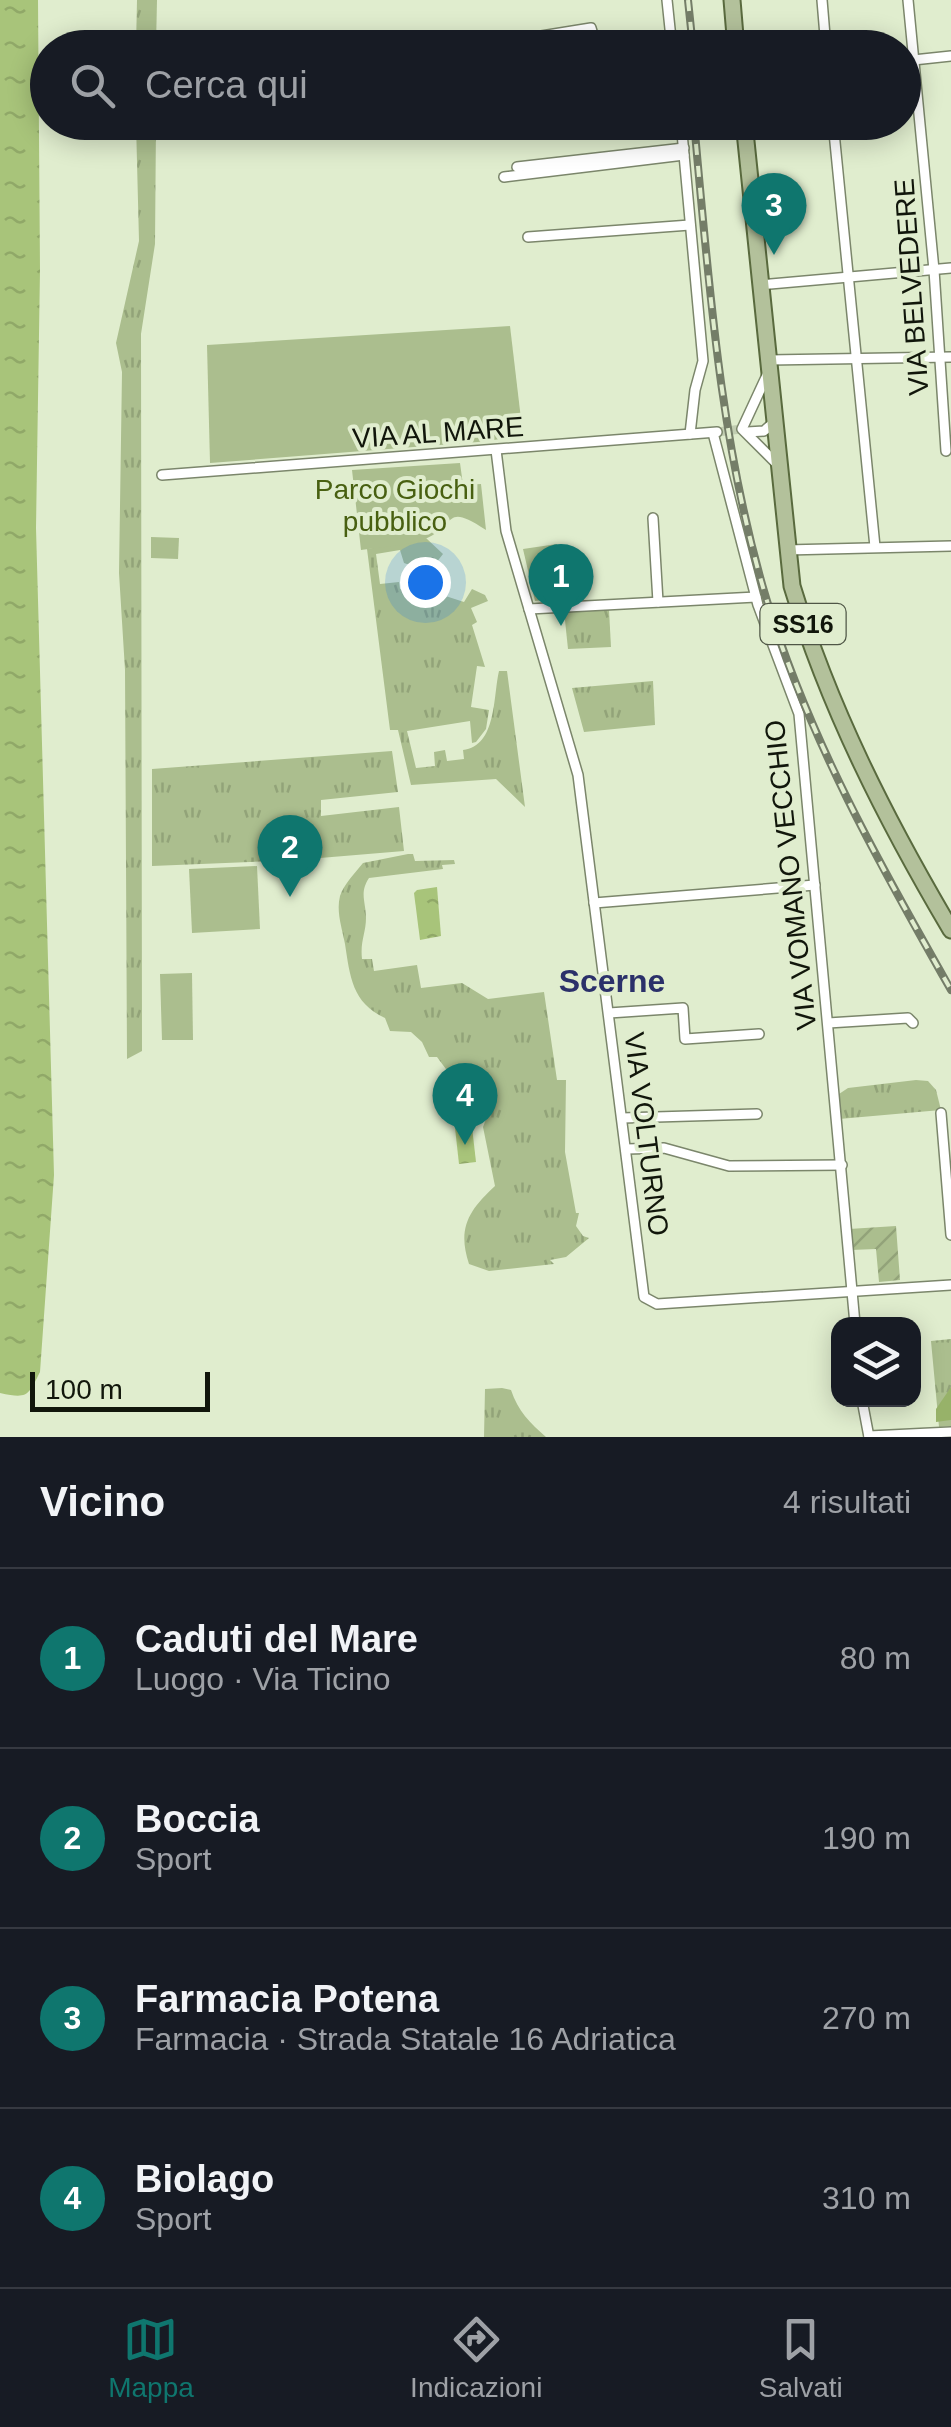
<!DOCTYPE html>
<html lang="it">
<head>
<meta charset="utf-8">
<style>
  body { margin:0; font-family:Helvetica,sans-serif; background:#20242c; color:#f1f3f6 }
  .controls { position:absolute; right:30px; bottom:30px; display:grid; overflow:hidden; border-radius:20px; box-shadow:0 5px 25px #0003 }
  .controls button { width:90px; height:90px; display:grid; place-items:center; padding:0; border:0; border-bottom:2px solid #363941; background:#171b24; color:#f1f3f6; font:50px sans-serif }
  .scale { position:absolute; left:30px; bottom:25px; width:180px; box-sizing:border-box; padding-left:10px; border:5px solid #11160b; border-top:0; font-size:28px; line-height:35px; white-space:nowrap; color:#11160b; -webkit-text-stroke:8px #e0edce; paint-order:stroke }
  .you { position:absolute; left:425px; top:582px; width:35px; height:35px; margin:-25px; border:8px solid #fff; border-radius:50%; background:#1a73e8; box-shadow:0 0 0 15px #1a73e833 }
  .badge { display:grid; place-items:center; width:65px; height:65px; border-radius:50%; background:#0f766e; color:#fff; font-size:32px; font-weight:700 }
  .pin { position:absolute; translate:-50% -82px; filter:drop-shadow(0 2px 5px #0008) }
  .pin::after { content:''; position:absolute; top:52px; width:35px; height:30px; background:inherit; clip-path:polygon(0 0,100% 0,50% 100%) }
  .list { margin:0; padding:0; list-style:none }
  h2 { display:flex; justify-content:space-between; align-items:center; height:130px; margin:0; padding:0 40px; font-size:42px }
  h2 small { font-size:32px; font-weight:400; color:#9ea1a6 }
  .list li { display:grid; grid-template-columns:65px 1fr auto; gap:30px; align-items:center; box-sizing:border-box; height:180px; padding:0 40px; border-top:2px solid #363941 }
  .list b { display:block; font-size:38px; white-space:nowrap }
  .list p { margin:0; font-size:32px; white-space:nowrap; color:#9ea1a6 }
  .list em { font-size:32px; font-style:normal; color:#9ea1a6 }
  .icon { flex:none; width:55px; height:55px; fill:none; stroke:currentColor; stroke-width:2; stroke-linecap:round; stroke-linejoin:round }
  .map { position:relative; flex:none; width:951px; height:1437px; overflow:hidden }
  .search { position:absolute; background:#171b24; box-shadow:0 5px 25px #0003; left:30px; right:30px; top:30px; height:110px; display:flex; align-items:center; gap:25px; box-sizing:border-box; padding:0 35px; border-radius:55px; color:#9ea1a6; font-size:38px }
  .sheet { height:850px; background:#171b24 }
  nav { display:flex; justify-content:space-around; align-items:center; box-sizing:border-box; height:140px; border-top:2px solid #363941; background:#171b24; font-size:28px; color:#9ea1a6 }
  nav a { display:grid; justify-items:center; gap:5px }
  nav .on { color:#0f766e }
  .map>svg:first-child { display:block }
  .grass { fill:url(#grass-tufts) }
  .forest { fill:url(#forest-crowns) }
  .park { fill:#abbe8e }
  .garden { fill:url(#garden-furrows) }
  .water { fill:url(#water-ripples) }
  .lines { fill:none; stroke-linecap:round; stroke-linejoin:round }
  .street-tunnel { stroke:#c1cdb1; stroke-width:9; stroke-dasharray:9 4.5; stroke-linecap:butt }
  .street-casing { stroke:#7b866b; stroke-width:12 }
  .primary-casing { stroke:#596a3e; stroke-width:19 }
  .street { stroke:#fff; stroke-width:9 }
  .primary { stroke:#b3c19b; stroke-width:15 }
  .rail-casing { stroke:#747d68; stroke-width:8 }
  .rail { stroke:#e0edce; stroke-width:4; stroke-dasharray:11; stroke-linecap:butt }
  .labels { text-anchor:middle; stroke-width:8; stroke-linejoin:round; paint-order:stroke }
  .shield { fill:#e0edce; stroke:#4f5646; stroke-width:2.5 }
  .shield-label { font-size:25px; font-weight:bold; fill:#11160b }
  .street-label { font-size:28px; fill:#11160b; stroke:#e0edce }
  .park-label { font-size:28px; fill:#486011; stroke:#e0edce }
  .quarter-label { font-size:32px; font-weight:bold; fill:#2b306a; stroke:#e0edce }
</style>
</head>
<body>
<div class="map">
<svg width="951" height="1437" viewBox="0 0 951 1437">
  <defs>
    <pattern id="grass-tufts" width="24" height="20" patternUnits="userSpaceOnUse" patternTransform="scale(2.5)"><rect width="24" height="20" fill="#abbe8e"/><path d="M3 7l-1-3M5 7V3M7 7l1-3M15 17l-1-3M17 17v-4M19 17l1-3" fill="none" stroke="#92a379"/></pattern>
    <pattern id="forest-crowns" width="20" height="18" patternUnits="userSpaceOnUse" patternTransform="scale(2.5)"><rect width="20" height="18" fill="#97b269"/><path d="M2 6a3 3 0 1 1 6 0M12 15a3 3 0 1 1 6 0" fill="none" stroke="#81985a"/></pattern>
    <pattern id="garden-furrows" width="10" height="10" patternUnits="userSpaceOnUse" patternTransform="scale(2.5)"><rect width="10" height="10" fill="#abbe8e"/><path d="M-1 1l2-2M0 10L10 0M9 11l2-2" fill="none" stroke="#92a379"/></pattern>
    <pattern id="water-ripples" width="26" height="14" patternUnits="userSpaceOnUse" patternTransform="scale(2.5)"><rect width="26" height="14" fill="#a8c47a"/><path d="M2 4q2-2 4 0t4 0M15 11q2-2 4 0t4 0" fill="none" stroke="#90a868"/></pattern>
  </defs>
  <rect width="100%" height="100%" fill="#e0edce"/>
  <g class="grass">
    <polygon points="137,0 157,0 156,47 136,47"/>
    <polygon points="136,123 156,123 155,244 141,334 142,1051 127,1059 125,670 119,573 122,372 116,343 139,241"/>
    <path d="M426 538 443 554 436 563 426 558 421 569 404 563 400 550 376 554 380 584 399 582 400 589 420 596 424 589 464 602 472 589 485 595 488 601 471 608 477 622 472 625 485 667 477 666 471 707 489 710 486 729 476 742 472 743 470 721 407 731 416 768 435 766 434 752 445 750 447 761 464 759 463 750C497 746 493 696 499 671H507L525 807 496 779 411 785 398 730H390L367 549Z"/>
    <polygon points="609,610 611,647 568,649 564,611"/>
    <polygon points="653,681 655,725 584,732 572,688"/>
    <polygon points="392,751 398,792 321,800 321,816 399,807 404,851 296,860 152,866 152,769"/>
    <path d="M408 854H413L415 861 454 860 455 864 442 865 443 869 369 878C359 893 366 902 366 918 366 933 360 941 362 959H372L374 971 417 965 421 988 462 983 488 999 544 992 557 1080H566L565 1152 576 1213H579L576 1226 583 1236 589 1238 566 1257 550 1260 554 1264 489 1271 469 1264C457 1228 469 1210 495 1186L483 1127 489 1111H477L437 1057H429L422 1042 411 1032 390 1031 385 1018C352 1003 350 976 345 944 342 928 336 912 340 896 344 884 355 873 363 863Z"/>
    <polygon points="916,1080 928,1081 936,1090 941,1110 839,1119 836,1096 848,1088"/>
    <polygon points="951,1339 951,1426 939,1427 931,1341"/>
    <path d="M502 1388 511 1390C518 1411 530 1423 546 1437H484L485 1389Z"/>
  </g>
  <polygon class="forest" points="951,1387 951,1420 936,1422 936,1409"/>
  <g class="park">
    <polygon points="510,326 523,436 478,442 210,463 207,345"/>
    <path d="M460 463 463 485 481 484 486 530C443 502 458 525 425 539 407 546 380 547 361 550L352 470Z"/>
    <polygon points="151,537 179,538 178,559 151,558"/>
    <polygon points="557,544 564,598 535,601 523,549"/>
    <polygon points="257,866 260,929 192,933 189,869"/>
    <polygon points="192,973 193,1040 162,1040 160,974"/>
  </g>
  <polygon class="garden" points="896,1226 900,1280 879,1282 876,1249 851,1250 849,1229"/>
  <g class="water">
    <path d="M0 0H38L40 270 36 528 54 1175 40 1372C28 1396 28 1399 0 1393Z"/>
    <polygon points="437,887 441,936 420,940 414,893 417,890"/>
    <polygon points="472,1127 476,1162 459,1164 455,1128"/>
  </g>
  <g class="lines">
    <polyline class="street-tunnel" points="717,432 742,429"/>
    <g class="street-casing">
      <g id="street">
        <polyline points="667,0 672,48"/>
        <polyline points="822,0 826,48"/>
        <polyline points="908,0 934,270 946,451"/>
        <polyline points="497,43 591,28 597,48"/>
        <polyline points="904,61 951,56"/>
        <polyline points="681,122 703,361 695,390 690,434"/>
        <polyline points="833,122 875,547"/>
        <polyline points="517,167 684,148"/>
        <polyline points="504,177 684,155"/>
        <polyline points="528,237 690,225"/>
        <polyline points="759,285 951,268"/>
        <polyline points="769,360 951,357"/>
        <polyline points="768,373 742,429 777,464"/>
        <polyline points="747,432 764,431 773,423"/>
        <polyline points="713,433 758,605 799,714 855,1324"/>
        <polyline points="496,450 506,531 578,775 644,1297 657,1304 951,1285"/>
        <polyline points="162,475 717,432"/>
        <polyline points="653,518 658,602"/>
        <polyline points="786,550 951,546"/>
        <polyline points="529,609 756,597"/>
        <polyline points="594,903 815,885"/>
        <polyline points="609,1013 683,1008 685,1039 759,1034"/>
        <polyline points="828,1023 908,1018 913,1023"/>
        <polyline points="941,1113 951,1235"/>
        <polyline points="622,1118 757,1114"/>
        <polyline points="626,1149 664,1148 729,1166 842,1165"/>
        <polyline points="862,1400 869,1437"/>
        <polyline points="869,1436 951,1432"/>
      </g>
    </g>
    <g class="primary-casing">
      <g id="primary">
        <polyline points="732,0 736,48"/>
        <path d="M744 122 792 586C829 708 886 820 951 930"/>
      </g>
    </g>
    <use href="#street" class="street"/>
    <use href="#primary" class="primary"/>
    <g class="rail-casing">
      <g id="rail">
        <polyline points="688,0 693,48"/>
        <path d="M694 122C709 284 720 445 767 601 809 739 880 865 951 990"/>
      </g>
    </g>
    <use href="#rail" class="rail"/>
  </g>
  <g class="labels">
    <rect class="shield" x="760.5" y="604" width="85" height="40" rx="8"/>
    <g class="shield-label">
      <text x="803" y="633">SS16</text>
    </g>
    <g class="street-label">
      <text transform="translate(911 287) rotate(-94)" y="10">VIA BELVEDERE</text>
      <text transform="translate(438 432) rotate(-4)" y="10">VIA AL MARE</text>
      <text transform="translate(790 875) rotate(-96)" y="10">VIA VOMANO VECCHIO</text>
      <text transform="translate(647 1134) rotate(83)" y="10">VIA VOLTURNO</text>
    </g>
    <g class="park-label">
      <text x="395" y="499">Parco Giochi<tspan x="395" dy="32">pubblico</tspan></text>
    </g>
    <g class="quarter-label">
      <text x="612" y="992">Scerne</text>
    </g>
  </g>
</svg>
<div class="controls">
<button><svg class="icon" aria-label="layers" viewBox="0 0 24 24"><path d="M12 4l9 5-9 5-9-5zM3 14l9 5 9-5"/></svg></button>
</div>
<div class="scale">100 m</div>
<div class="you"></div>
<div class="pin badge" style="left:561px;top:626px">1</div>
<div class="pin badge" style="left:290px;top:897px">2</div>
<div class="pin badge" style="left:774px;top:255px">3</div>
<div class="pin badge" style="left:465px;top:1145px">4</div>
<div class="search"><svg class="icon" aria-label="search" viewBox="0 0 24 24"><circle cx="10" cy="10" r="6"/><path d="M15 15l6 6"/></svg>Cerca qui</div>
</div>
<section class="sheet">
<h2>Vicino<small>4 risultati</small></h2>
<ul class="list">
<li><span class="badge">1</span><div><b>Caduti del Mare</b><p>Luogo · Via Ticino</p></div><em>80 m</em></li>
<li><span class="badge">2</span><div><b>Boccia</b><p>Sport</p></div><em>190 m</em></li>
<li><span class="badge">3</span><div><b>Farmacia Potena</b><p>Farmacia · Strada Statale 16 Adriatica</p></div><em>270 m</em></li>
<li><span class="badge">4</span><div><b>Biolago</b><p>Sport</p></div><em>310 m</em></li>
</ul>
</section>
<nav>
<a class="on"><svg class="icon" aria-label="map" viewBox="0 0 24 24"><path d="M3 6l6-2 6 2 6-2v14l-6 2-6-2-6 2zM9 4v14M15 6v14"/></svg>Mappa</a>
<a><svg class="icon" aria-label="directions" viewBox="0 0 24 24"><path d="M12 3l9 9-9 9-9-9zM9 14v-3h6M13 9l2 2-2 2"/></svg>Indicazioni</a>
<a><svg class="icon" aria-label="saved" viewBox="0 0 24 24"><path d="M7 4h10v16l-5-4-5 4z"/></svg>Salvati</a>
</nav>
</body>
</html>
